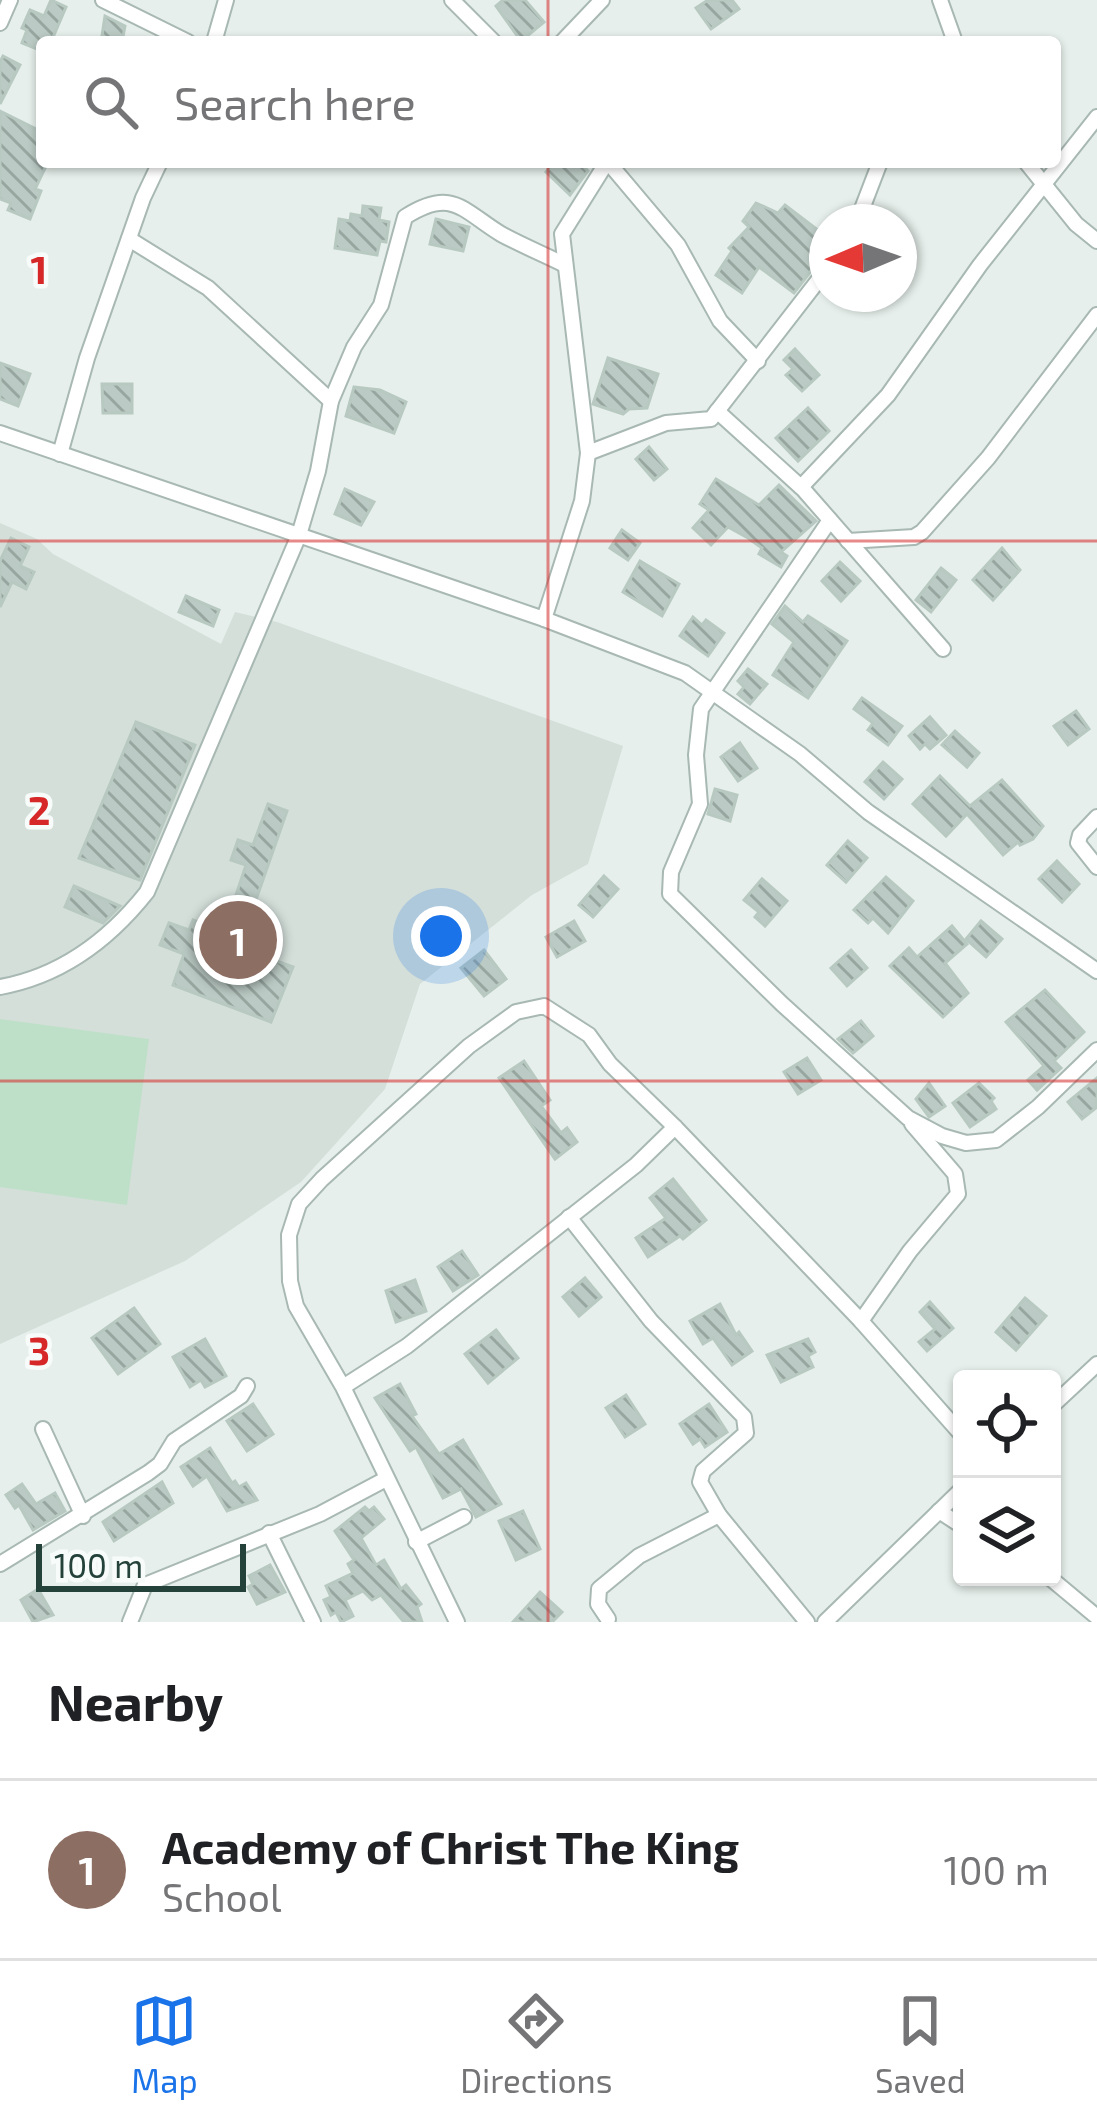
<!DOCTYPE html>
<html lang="en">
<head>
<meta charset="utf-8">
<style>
  body { margin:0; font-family:"Exo 2",sans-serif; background:#f2f2f2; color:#202124 }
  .controls { position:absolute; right:36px; bottom:36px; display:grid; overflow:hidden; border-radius:12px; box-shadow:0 3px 9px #0004 }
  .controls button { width:108px; height:108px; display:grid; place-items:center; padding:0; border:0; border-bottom:3px solid #e0e0e0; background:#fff; color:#202124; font:60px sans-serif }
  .compass { position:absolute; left:809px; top:204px; width:108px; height:108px; border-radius:50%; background:#fff; box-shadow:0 3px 9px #0004; rotate:268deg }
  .scale { position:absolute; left:36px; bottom:30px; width:210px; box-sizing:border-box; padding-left:12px; border:6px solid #24423a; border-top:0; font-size:33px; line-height:42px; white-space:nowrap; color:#24423a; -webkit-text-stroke:9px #f7fbf9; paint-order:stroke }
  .you { position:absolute; left:441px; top:936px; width:42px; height:42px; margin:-30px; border:9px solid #fff; border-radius:50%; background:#1a73e8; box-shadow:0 0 0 18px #1a73e833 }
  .badge { display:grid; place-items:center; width:78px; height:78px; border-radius:50%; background:#1a73e8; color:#fff; font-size:39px; font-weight:700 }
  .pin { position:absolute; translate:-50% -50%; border:6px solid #fff; box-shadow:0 3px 12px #0006 }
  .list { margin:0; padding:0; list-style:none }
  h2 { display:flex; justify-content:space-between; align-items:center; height:156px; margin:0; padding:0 48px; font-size:51px }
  h2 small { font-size:39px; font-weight:400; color:#757577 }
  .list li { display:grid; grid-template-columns:78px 1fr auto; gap:36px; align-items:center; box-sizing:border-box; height:180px; padding:0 48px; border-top:3px solid #e0e0e0 }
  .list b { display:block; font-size:45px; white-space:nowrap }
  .list p { margin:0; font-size:39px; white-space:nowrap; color:#757577 }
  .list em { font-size:39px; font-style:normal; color:#757577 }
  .icon { flex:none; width:66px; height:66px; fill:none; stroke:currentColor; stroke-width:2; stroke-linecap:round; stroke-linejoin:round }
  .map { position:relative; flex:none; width:1097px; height:1622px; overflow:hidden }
  .search { position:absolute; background:#fff; box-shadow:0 3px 9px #0004; left:36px; right:36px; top:36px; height:132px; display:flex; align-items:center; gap:30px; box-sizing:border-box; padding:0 42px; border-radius:12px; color:#757577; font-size:45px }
  .sheet { height:336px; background:#fff }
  nav { display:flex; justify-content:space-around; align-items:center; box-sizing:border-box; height:168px; border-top:3px solid #e0e0e0; background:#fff; font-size:33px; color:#757577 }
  nav a { display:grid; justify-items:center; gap:6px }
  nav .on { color:#1a73e8 }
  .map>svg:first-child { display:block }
  .built { fill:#d4dfda }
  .park { fill:#bfe0c8 }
  .building { fill:url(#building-back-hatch); stroke:#b8c9c2; stroke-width:3 }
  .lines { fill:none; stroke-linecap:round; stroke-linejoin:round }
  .street-casing { stroke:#a8b8b2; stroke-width:18 }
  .street { stroke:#fff; stroke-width:14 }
  .grid { fill:none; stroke:#d62828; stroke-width:3; stroke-opacity:0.55 }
  .grid-label { font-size:39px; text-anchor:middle; font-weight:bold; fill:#d62828; stroke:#f7fbf9; stroke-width:9; stroke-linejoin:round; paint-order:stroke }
</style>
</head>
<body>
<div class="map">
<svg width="1097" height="1622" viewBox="0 0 1097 1622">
  <defs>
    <pattern id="building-back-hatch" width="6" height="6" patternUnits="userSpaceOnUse" patternTransform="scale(3)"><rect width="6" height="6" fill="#bbcac4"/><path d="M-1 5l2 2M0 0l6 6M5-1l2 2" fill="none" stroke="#98a6a0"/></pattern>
  </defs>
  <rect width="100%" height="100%" fill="#e6efeb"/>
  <polygon class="built" points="0,523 37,539 53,554 221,644 235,612 277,622 623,746 588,864 532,895 420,984 385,1089 301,1182 185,1261 0,1344"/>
  <polygon class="park" points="0,1019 149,1039 127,1205 0,1187"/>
  <g class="building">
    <polygon points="51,0 66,7 51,42 42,42 42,51 22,43 27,30 22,28 30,10 44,16"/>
    <polygon points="503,0 525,0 544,22 521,41 496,6"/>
    <polygon points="708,0 732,0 739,9 711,29 696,8"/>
    <polygon points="105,16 125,26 122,42 101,42"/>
    <polygon points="3,56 20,65 0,104 0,62"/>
    <polygon points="0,111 42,132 42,162 48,162 35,189 41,191 30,219 8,210 11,203 0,199"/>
    <polygon points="555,162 579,162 588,171 570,195 546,172"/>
    <polygon points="756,203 778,213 785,205 827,237 827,258 818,262 794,293 759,267 742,293 716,275 732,251 729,248 749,227 743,221"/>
    <polygon points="363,206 381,208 379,220 389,222 386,242 380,241 377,255 335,248 339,219 350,221 351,214 362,216"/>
    <polygon points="436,219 469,227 463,251 430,244"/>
    <polygon points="795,349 819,375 802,391 786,375 793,369 784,360"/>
    <polygon points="608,358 658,374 647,408 629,409 623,414 593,404"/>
    <polygon points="0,363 30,374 18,406 0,399"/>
    <polygon points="102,384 132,384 132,413 103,413"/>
    <polygon points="354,387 380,390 406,402 394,433 346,416"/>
    <polygon points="808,408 829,431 798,461 776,438"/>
    <polygon points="649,447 667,469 654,480 636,459"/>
    <polygon points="716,479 759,505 779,485 816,521 781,552 787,556 781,567 759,554 762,548 748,538 728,527 711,545 693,528 709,510 700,504"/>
    <polygon points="345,489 374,502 361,525 335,514"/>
    <polygon points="622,530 640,543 628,560 610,548"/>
    <polygon points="11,538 29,547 20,566 34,572 26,589 12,582 0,607 0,561"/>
    <polygon points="1002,548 1020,570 993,600 973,580"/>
    <polygon points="640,561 679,584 662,616 623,592"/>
    <polygon points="840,562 860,581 841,601 822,581"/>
    <polygon points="941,568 956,580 931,612 916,600"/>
    <polygon points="186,596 219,610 213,626 179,612"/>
    <polygon points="785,606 803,622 808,616 847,641 808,698 773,675 794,642 772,624"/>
    <polygon points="693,617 702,625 706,620 724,633 708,656 680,636"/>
    <polygon points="748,669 767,684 750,704 738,694 744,687 738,681"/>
    <polygon points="862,698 902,726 888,745 868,730 873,723 854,709"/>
    <polygon points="1076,711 1089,729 1068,745 1054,726"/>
    <polygon points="930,717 946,735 930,749 925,744 920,749 909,736"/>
    <polygon points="136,722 195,745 140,880 79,858"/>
    <polygon points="955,731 979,753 967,767 942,745"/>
    <polygon points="740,743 757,768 738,781 721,757"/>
    <polygon points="883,762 902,779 884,799 865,782"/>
    <polygon points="940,776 970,806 1002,780 1043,826 1033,839 1020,845 1018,842 1003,855 967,814 946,836 913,804"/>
    <polygon points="715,789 737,795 730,821 708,814"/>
    <polygon points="268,804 287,811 250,917 231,910 246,865 231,860 238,840 253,845"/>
    <polygon points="848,841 867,858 846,882 827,865"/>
    <polygon points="1057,861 1079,884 1062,902 1039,879"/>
    <polygon points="604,876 618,889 593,917 579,905"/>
    <polygon points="886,877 913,901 888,933 873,918 868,923 854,910"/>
    <polygon points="762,879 787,901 765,926 755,917 759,912 744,900"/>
    <polygon points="74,886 120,906 103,923 65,907"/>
    <polygon points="193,920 210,927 206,937 255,955 260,941 276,947 271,959 293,967 271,1022 173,985 184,954 160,945 169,923 189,930"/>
    <polygon points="574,921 585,941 557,957 546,937"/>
    <polygon points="981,921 1002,939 986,957 966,939"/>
    <polygon points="952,926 967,944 945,963 968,993 943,1017 890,966 909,948 917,957"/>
    <polygon points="484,950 506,979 484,996 461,968"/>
    <polygon points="851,950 867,968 847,986 831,968"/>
    <polygon points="1045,990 1084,1032 1054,1061 1061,1068 1037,1090 1028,1080 1044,1066 1006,1022"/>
    <polygon points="861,1021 873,1036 853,1053 838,1039"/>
    <polygon points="807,1058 821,1080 798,1094 784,1072"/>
    <polygon points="524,1061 550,1100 541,1106 561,1133 567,1128 577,1142 555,1159 499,1078"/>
    <polygon points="1097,1078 1097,1107 1082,1119 1068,1102"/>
    <polygon points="929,1083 945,1106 929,1117 916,1099"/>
    <polygon points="979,1083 994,1098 991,1101 996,1109 970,1127 953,1103"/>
    <polygon points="673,1179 706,1220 683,1239 680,1236 648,1257 636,1238 666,1218 650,1198"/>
    <polygon points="462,1251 478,1275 453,1291 438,1267"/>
    <polygon points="585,1278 601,1297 579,1316 563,1297"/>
    <polygon points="415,1280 426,1311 396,1322 386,1291"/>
    <polygon points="1025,1298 1046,1316 1016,1350 996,1332"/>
    <polygon points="930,1302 953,1328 927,1351 919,1342 935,1329 920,1312"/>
    <polygon points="720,1304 736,1335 739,1332 752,1351 732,1365 713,1338 703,1344 690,1321"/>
    <polygon points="134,1308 160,1344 118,1374 92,1338"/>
    <polygon points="496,1330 518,1358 488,1383 465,1354"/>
    <polygon points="205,1339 226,1376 205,1387 201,1380 190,1387 173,1357"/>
    <polygon points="808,1339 815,1352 808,1356 813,1367 781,1382 767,1355"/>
    <polygon points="400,1384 416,1414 412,1416 439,1454 463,1440 501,1504 476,1517 461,1489 443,1498 416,1447 410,1451 375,1398"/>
    <polygon points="626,1395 645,1424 625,1437 606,1408"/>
    <polygon points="253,1404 273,1434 247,1451 227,1421"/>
    <polygon points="709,1404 727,1432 705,1447 700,1439 693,1444 680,1424"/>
    <polygon points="210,1448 232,1483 235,1481 239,1487 246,1483 257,1500 227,1511 207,1476 193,1486 181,1467"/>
    <polygon points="162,1482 173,1503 114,1541 103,1522"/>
    <polygon points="22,1484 36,1504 55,1493 65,1511 33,1530 19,1505 15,1508 6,1495"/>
    <polygon points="365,1507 369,1511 374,1507 384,1519 361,1538 376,1565 384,1560 401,1589 406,1585 421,1604 417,1607 422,1622 404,1622 381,1595 372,1600 363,1591 345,1600 353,1616 341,1622 336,1612 331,1615 324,1600 331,1597 326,1586 353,1573 348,1564 354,1560 335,1531"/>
    <polygon points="523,1511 540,1549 516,1560 499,1521"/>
    <polygon points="270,1565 285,1592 257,1604 248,1587 253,1584 249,1576"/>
    <polygon points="38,1589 53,1615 33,1622 21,1600"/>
    <polygon points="540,1592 562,1612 552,1622 513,1622"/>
  </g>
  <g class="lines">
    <g class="street-casing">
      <g id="street">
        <polyline points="103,0 188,42"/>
        <polyline points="452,0 494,42"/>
        <polyline points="940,0 955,42"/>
        <polyline points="0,23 10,0"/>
        <polyline points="214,42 226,0"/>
        <polyline points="562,42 602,0"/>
        <polyline points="608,162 678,245 720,321 758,361"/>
        <polyline points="1026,162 1076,224 1097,241"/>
        <polyline points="857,222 880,162"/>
        <polyline points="129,239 208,288 331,401"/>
        <polyline points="717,411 803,489 943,649"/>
        <polyline points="0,433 544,619 685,673 800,754 868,812 1097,971"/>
        <polyline points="588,453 666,423 711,419 827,269"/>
        <polyline points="60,454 87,358 143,198 160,162"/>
        <polyline points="801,487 888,395 980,265 1097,117"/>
        <polyline points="830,520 701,709 696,755 700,804 671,872 670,894 782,1004 908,1118 942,1136 966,1143 996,1140 1038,1107 1097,1050"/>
        <polyline points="848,541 914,537 922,532 988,458 1097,315"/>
        <polyline points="544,619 582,501 588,453 562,234 607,162"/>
        <polyline points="1097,817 1080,835 1078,843 1097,867"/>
        <path d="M0 987C61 976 109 940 147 892L299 535 318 471 331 401 354 347 381 305 405 217C452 187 462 210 501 234 521 245 543 254 563 264"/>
        <polyline points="675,1127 861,1321 962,1435"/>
        <polyline points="569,1217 651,1321 744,1417 746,1433 703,1471 700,1482 719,1515 807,1622"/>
        <polyline points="861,1321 910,1251 958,1194 955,1174 912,1124"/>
        <polyline points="343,1387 407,1346 636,1165 675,1127 610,1064 589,1035 544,1006 516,1012 469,1046 322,1179 299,1204 289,1235 290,1281 296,1306 343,1387 457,1622"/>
        <polyline points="1052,1406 1097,1364"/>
        <polyline points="43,1429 83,1516"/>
        <polyline points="939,1511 962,1526"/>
        <polyline points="269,1533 313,1622"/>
        <polyline points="416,1542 464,1517"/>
        <polyline points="0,1564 148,1473 160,1464 174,1441 241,1396 247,1386"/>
        <polyline points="1049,1577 1097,1617"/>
        <polyline points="608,1619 598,1604 599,1589 639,1556 719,1515"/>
        <polyline points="130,1622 145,1585 320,1514 386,1479"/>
        <polyline points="825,1622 962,1489"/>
      </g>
    </g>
    <use href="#street" class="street"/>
  </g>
  <path class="grid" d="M548 0V42M548 162V1622M0 541H1097M0 1081H1097"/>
  <g class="grid-label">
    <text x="39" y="284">1</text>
    <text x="39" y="825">2</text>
    <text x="39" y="1365">3</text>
  </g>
</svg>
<div class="controls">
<button><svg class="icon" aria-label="locate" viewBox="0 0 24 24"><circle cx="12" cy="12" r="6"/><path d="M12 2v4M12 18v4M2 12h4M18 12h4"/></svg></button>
<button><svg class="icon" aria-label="layers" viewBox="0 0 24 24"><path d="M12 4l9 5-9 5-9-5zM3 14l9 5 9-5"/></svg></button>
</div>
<svg class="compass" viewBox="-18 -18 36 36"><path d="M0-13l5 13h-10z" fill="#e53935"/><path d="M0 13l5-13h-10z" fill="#757577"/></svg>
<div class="scale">100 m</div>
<div class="you"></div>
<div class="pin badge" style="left:238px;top:940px;background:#8d6e63">1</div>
<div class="search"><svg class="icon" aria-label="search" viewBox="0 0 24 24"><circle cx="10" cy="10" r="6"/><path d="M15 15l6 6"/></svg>Search here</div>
</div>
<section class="sheet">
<h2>Nearby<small></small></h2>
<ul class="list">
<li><span class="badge" style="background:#8d6e63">1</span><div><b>Academy of Christ The King</b><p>School</p></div><em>100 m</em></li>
</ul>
</section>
<nav>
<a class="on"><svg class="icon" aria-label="map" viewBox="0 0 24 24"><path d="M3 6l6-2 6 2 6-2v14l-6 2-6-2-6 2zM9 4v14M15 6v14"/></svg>Map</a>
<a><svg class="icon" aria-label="directions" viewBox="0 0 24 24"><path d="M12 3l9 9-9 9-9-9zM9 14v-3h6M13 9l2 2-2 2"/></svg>Directions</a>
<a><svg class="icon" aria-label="saved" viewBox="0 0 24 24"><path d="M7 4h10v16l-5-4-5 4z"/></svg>Saved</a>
</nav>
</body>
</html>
